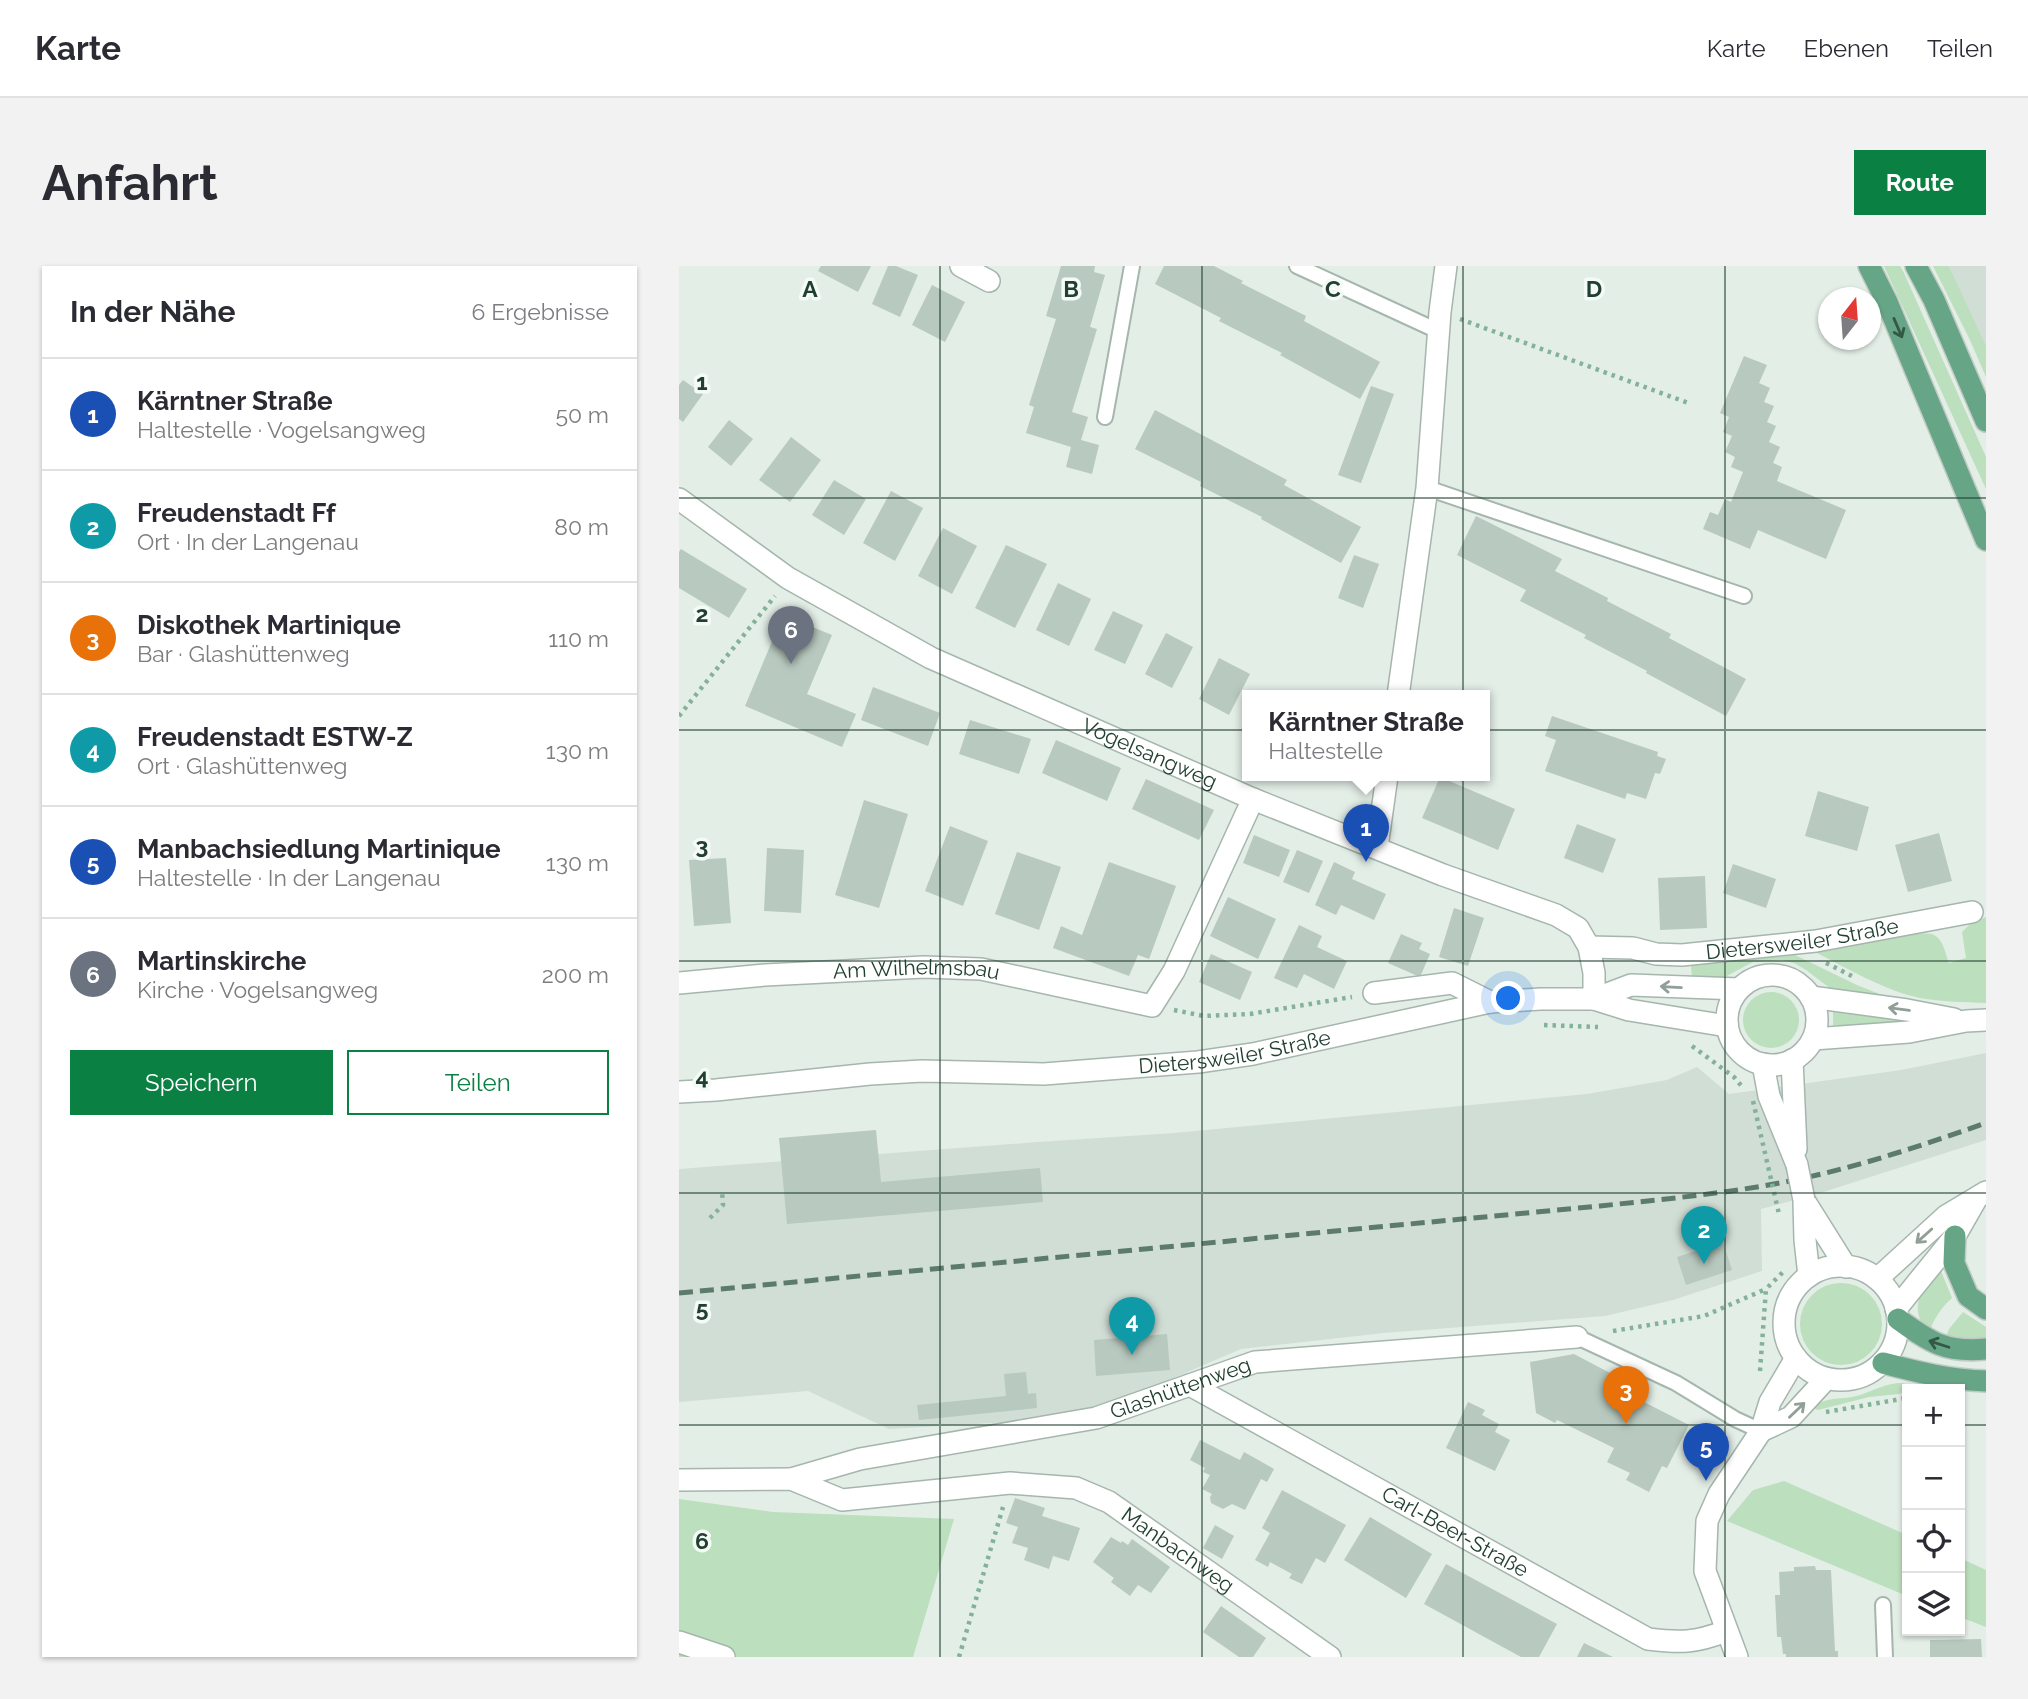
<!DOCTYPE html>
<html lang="de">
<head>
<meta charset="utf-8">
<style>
  body { margin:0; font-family:Raleway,sans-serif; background:#f2f2f3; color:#2b2b33 }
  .controls { position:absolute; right:21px; bottom:21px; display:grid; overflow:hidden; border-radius:0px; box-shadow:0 2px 5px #0004 }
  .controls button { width:63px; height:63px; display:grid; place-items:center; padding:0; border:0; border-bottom:2px solid #e1e1e2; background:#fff; color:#2b2b33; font:35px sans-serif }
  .compass { position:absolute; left:1139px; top:21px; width:63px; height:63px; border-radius:50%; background:#fff; box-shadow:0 2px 5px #0004; rotate:17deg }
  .you { position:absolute; left:830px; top:733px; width:24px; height:24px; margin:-18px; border:5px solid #fff; border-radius:50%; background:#1a73e8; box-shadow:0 0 0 10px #1a73e833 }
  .badge { display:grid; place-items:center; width:46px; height:46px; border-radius:50%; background:#0b8043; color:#fff; font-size:23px; font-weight:700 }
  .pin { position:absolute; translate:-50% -58px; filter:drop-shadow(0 2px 4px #0008) }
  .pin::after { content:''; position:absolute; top:37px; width:24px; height:21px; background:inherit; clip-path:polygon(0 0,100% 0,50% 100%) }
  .popup { position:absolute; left:563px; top:424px; width:248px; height:91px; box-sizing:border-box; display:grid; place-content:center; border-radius:0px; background:#fff; filter:drop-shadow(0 2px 5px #0005); font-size:23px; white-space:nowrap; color:#7c7c81 }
  .popup b { font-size:26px; color:#2b2b33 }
  .popup::after { content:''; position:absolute; left:50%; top:100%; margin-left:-14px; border:14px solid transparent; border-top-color:#fff }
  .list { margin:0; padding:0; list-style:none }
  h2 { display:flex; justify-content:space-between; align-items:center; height:91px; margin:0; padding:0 28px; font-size:30px }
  h2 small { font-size:23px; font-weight:400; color:#7c7c81 }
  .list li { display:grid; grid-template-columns:46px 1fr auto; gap:21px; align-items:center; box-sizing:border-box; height:112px; padding:0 28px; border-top:2px solid #e1e1e2 }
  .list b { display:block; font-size:26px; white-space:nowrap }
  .list p { margin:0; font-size:23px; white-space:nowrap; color:#7c7c81 }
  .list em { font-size:23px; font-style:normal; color:#7c7c81 }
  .actions { display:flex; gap:14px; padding:21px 28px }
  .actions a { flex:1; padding:16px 0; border:2px solid #0b8043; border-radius:0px; text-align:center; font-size:24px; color:#0b8043 }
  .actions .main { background:#0b8043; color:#fff }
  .icon { flex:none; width:38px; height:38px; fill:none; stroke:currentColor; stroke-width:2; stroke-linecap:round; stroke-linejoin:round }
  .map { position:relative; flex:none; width:1307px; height:1391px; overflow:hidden; border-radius:0px }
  header { display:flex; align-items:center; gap:42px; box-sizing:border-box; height:98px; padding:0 35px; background:#fff; border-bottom:2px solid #e1e1e2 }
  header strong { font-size:33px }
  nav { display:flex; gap:38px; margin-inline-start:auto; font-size:24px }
  .intro { display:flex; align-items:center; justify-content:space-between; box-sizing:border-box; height:168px; padding:0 42px }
  h1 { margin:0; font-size:49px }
  .button { padding:18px 32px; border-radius:0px; background:#0b8043; color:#fff; font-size:24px; font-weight:700 }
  main { display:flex; gap:42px; padding:0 42px }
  aside { flex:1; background:#fff; border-radius:0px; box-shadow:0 2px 5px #0004 }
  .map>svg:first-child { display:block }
  .built { fill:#d1ded5 }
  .green { fill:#bcdfbd }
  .building { fill:#b8c9bf }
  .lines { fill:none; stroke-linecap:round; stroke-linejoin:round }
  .service-casing { stroke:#a5b6ad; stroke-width:18 }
  .minor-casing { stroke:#a5b6ad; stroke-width:24 }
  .tertiary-casing { stroke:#a5b6ad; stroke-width:24 }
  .primary-casing { stroke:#c1cac5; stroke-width:24 }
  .path { stroke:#83b298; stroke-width:4.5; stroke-dasharray:3.5 5; stroke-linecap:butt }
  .service { stroke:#fff; stroke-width:14 }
  .minor { stroke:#fff; stroke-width:21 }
  .tertiary { stroke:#fff; stroke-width:21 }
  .primary { stroke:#66a586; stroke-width:21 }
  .rail { stroke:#5d7b6c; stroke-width:5; stroke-dasharray:14 7; stroke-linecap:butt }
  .tertiary-bridge-casing { stroke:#a5b6ad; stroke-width:24; stroke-linecap:butt }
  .path-bridge { stroke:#83b298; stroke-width:4.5; stroke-dasharray:3.5 5; stroke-linecap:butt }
  .tertiary-bridge { stroke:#fff; stroke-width:21 }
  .oneway { stroke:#335946 }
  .oneway2 { stroke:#90a098 }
  .grid { fill:none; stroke:#224031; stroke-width:2; stroke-opacity:0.55 }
  .labels { text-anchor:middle; stroke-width:7; stroke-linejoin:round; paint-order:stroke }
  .street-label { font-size:21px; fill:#224031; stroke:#f4faf6 }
  .grid-label { font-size:23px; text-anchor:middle; font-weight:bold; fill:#224031; stroke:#f4faf6; stroke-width:7; stroke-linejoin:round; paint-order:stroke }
</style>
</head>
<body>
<header>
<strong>Karte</strong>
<nav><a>Karte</a><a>Ebenen</a><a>Teilen</a></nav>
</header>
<div class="intro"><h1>Anfahrt</h1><a class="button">Route</a></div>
<main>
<aside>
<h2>In der Nähe<small>6 Ergebnisse</small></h2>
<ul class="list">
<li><span class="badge" style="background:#1a4fb4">1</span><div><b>Kärntner Straße</b><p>Haltestelle · Vogelsangweg</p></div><em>50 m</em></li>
<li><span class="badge" style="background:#0f9aa8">2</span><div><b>Freudenstadt Ff</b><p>Ort · In der Langenau</p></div><em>80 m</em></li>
<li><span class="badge" style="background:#e8710a">3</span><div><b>Diskothek Martinique</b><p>Bar · Glashüttenweg</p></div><em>110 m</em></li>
<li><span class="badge" style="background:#0f9aa8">4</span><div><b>Freudenstadt ESTW-Z</b><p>Ort · Glashüttenweg</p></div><em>130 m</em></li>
<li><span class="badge" style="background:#1a4fb4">5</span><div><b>Manbachsiedlung Martinique</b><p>Haltestelle · In der Langenau</p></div><em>130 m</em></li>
<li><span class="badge" style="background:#6b7280">6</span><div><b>Martinskirche</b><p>Kirche · Vogelsangweg</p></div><em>200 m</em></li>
</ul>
<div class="actions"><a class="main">Speichern</a><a>Teilen</a></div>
</aside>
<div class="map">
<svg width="1307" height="1391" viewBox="0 0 1307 1391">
  <rect width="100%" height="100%" fill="#e3eee7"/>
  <g class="built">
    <polygon points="1266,0 1307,0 1307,91"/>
    <polygon points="1307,787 1307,874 1135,929 1082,943 1083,1005 994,1034 926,1050 705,1067 562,1083 497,1111 430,1150 210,1163 129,1125 0,1136 0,903 359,876 495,867 908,828 988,814 1018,801 1050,828 1222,804"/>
  </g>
  <g class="green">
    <polygon points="1205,0 1221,0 1225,7 1307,191 1307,223"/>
    <polygon points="1254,0 1269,0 1272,5 1307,80 1307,111 1291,74"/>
    <path d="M1307 651V737C1285 736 1263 736 1241 732 1204 724 1168 702 1134 685 1154 682 1241 662 1255 669 1265 674 1266 688 1270 697L1287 692 1283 666 1292 657Z"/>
    <polygon points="1116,689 1180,720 1214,733 1152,723 1127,704 1115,697 1103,694 1074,696 1042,713 1013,714 1012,699"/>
    <circle cx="1092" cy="754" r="28"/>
    <polygon points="1154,746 1228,755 1228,759 1154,759"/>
    <path d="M1262 1005 1273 1032C1262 1042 1255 1052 1250 1067 1229 1043 1240 1023 1262 1005Z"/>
    <circle cx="1162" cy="1058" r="41"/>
    <polygon points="1284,1046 1307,1061 1307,1075 1266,1074 1270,1063"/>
    <path d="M1223 1117 1231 1119 1225 1126 1220 1128 1190 1131 1139 1144 1133 1141C1152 1129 1162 1135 1181 1129 1196 1124 1207 1117 1223 1117Z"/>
    <polygon points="1105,1215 1228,1269 1228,1330 1048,1255 1074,1224"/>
    <polygon points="0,1233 94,1246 275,1253 234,1391 0,1391"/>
    <polygon points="1281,1292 1307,1304 1307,1361 1281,1351"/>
  </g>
  <g class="building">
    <polygon points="142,0 192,0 179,26 139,5"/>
    <polygon points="209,0 217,0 239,9 221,51 193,38"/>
    <polygon points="382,0 416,0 415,6 426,9 411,61 418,63 393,146 409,151 402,174 420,179 413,208 387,201 392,181 347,167 355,141 350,139 377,53 367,50"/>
    <polygon points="485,0 535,0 564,15 562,17 627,50 625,55 701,96 681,133 601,89 603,87 540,55 542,52 476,18"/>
    <polygon points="253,19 286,36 266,76 233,59"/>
    <polygon points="1065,90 1088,99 1080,117 1091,122 1085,136 1095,140 1088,156 1097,160 1090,176 1101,181 1094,197 1103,201 1098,215 1167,244 1147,293 1079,264 1071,283 1024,263 1031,246 1039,249 1046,233 1052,236 1064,206 1052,201 1056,191 1046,186 1053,170 1044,166 1050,151 1041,147"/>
    <polygon points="4,114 24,128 4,156 0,153 0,119"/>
    <polygon points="692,120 715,128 682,217 659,209"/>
    <polygon points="476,144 608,214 605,219 682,261 662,297 582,253 583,251 521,220 522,216 456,183"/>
    <polygon points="50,154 74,173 52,200 29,181"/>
    <polygon points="112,171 142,194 111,236 80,214"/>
    <polygon points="155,214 187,233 165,269 133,249"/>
    <polygon points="212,225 244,242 216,295 184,277"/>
    <polygon points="797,250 883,293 876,305 929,332 928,335 992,368 990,372 1067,413 1047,450 967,407 968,405 905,372 907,369 841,335 847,324 778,289"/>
    <polygon points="264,262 298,280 273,328 239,310"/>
    <polygon points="327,279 368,298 336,362 296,342"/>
    <polygon points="2,283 68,323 50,352 0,322 0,286"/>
    <polygon points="675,289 700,298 684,342 659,332"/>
    <polygon points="379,317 412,333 390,380 357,364"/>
    <polygon points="434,345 464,359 446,398 415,384"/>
    <polygon points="104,349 153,369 128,428 177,448 163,481 66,440"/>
    <polygon points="487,367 514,381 493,422 466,408"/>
    <polygon points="540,392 571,408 550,449 520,433"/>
    <polygon points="194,421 261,447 249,480 182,454"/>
    <polygon points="873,450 979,486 978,490 987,493 981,508 976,507 967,533 948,527 946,533 866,505 877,474 866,470"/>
    <polygon points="291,454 352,473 340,508 280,488"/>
    <polygon points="377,474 442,502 428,535 363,507"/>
    <polygon points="761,511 836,543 819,584 743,552"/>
    <polygon points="467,513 535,544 520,574 453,543"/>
    <polygon points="1139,525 1190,541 1178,585 1126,570"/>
    <polygon points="185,534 229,548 200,642 156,629"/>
    <polygon points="898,558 937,573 924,607 885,592"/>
    <polygon points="271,560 309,575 284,640 246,625"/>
    <polygon points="1260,567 1273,615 1229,626 1216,579"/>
    <polygon points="575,569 611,584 600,611 564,597"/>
    <polygon points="88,582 125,584 122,647 85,645"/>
    <polygon points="618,584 644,595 630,627 604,616"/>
    <polygon points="338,586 382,601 360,664 316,648"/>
    <polygon points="47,592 52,657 15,660 10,594"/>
    <polygon points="430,596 497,620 470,693 459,689 450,710 374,682 382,660 403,669"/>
    <polygon points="655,596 676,606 673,613 707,628 695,654 662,639 657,649 636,639"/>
    <polygon points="1054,598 1097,613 1087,642 1044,627"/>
    <polygon points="1026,610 1028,662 981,664 979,612"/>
    <polygon points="549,631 597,653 579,693 531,670"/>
    <polygon points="775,642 805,652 789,700 760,691"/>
    <polygon points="620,659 643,670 638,681 668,695 655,723 625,708 618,722 595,712"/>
    <polygon points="722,668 743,677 740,683 751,688 741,711 709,697"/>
    <polygon points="532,688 573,706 561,734 520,716"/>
    <polygon points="197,864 202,916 361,902 364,936 108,958 100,872"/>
    <polygon points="1044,976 1053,1004 1007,1019 998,991"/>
    <polygon points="488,1068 491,1104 417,1110 415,1074"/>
    <polygon points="895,1088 969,1127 965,1136 1010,1159 988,1202 983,1200 970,1226 947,1214 951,1207 928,1196 935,1182 878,1154 876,1157 857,1147 851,1096"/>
    <polygon points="347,1106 349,1128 357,1127 358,1142 240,1154 238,1139 327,1130 325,1108"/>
    <polygon points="789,1136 806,1144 803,1149 820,1158 816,1166 831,1174 816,1205 767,1182"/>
    <polygon points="521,1174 561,1194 565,1186 595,1203 588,1216 582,1213 566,1244 553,1238 544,1243 532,1237 531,1231 533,1228 523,1223 531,1209 524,1206 526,1202 511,1194"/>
    <polygon points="603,1224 667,1259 646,1297 637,1292 623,1318 610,1312 613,1308 591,1296 589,1301 576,1294 591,1267 583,1262"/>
    <polygon points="336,1232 366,1242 363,1250 401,1262 390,1295 374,1290 370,1303 345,1294 349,1282 333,1277 339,1261 327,1257"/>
    <polygon points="691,1251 753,1288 727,1332 665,1294"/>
    <polygon points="536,1259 555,1270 543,1293 524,1282"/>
    <polygon points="432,1271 442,1277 443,1275 449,1279 453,1273 491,1301 472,1327 459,1319 451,1330 432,1316 435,1312 414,1296"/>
    <polygon points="767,1298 878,1358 860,1391 842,1391 745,1338"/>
    <polygon points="1136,1300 1137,1304 1152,1304 1156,1385 1159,1385 1159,1391 1107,1391 1107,1388 1104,1388 1102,1371 1098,1371 1096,1329 1101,1329 1100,1306 1115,1305 1115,1301"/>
    <polygon points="542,1340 587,1372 574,1391 560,1391 524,1366"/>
    <polygon points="1302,1373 1303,1391 1251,1391 1251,1374"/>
    <polygon points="905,1377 934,1391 898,1391"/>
  </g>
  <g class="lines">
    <g class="service-casing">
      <g id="service">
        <polyline points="618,0 759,65"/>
        <polyline points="426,151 453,0"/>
        <polyline points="748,222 1065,330"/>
        <polyline points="898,1071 997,1117 1056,1153 1082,1165"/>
        <polyline points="1204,1339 1206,1391"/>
      </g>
    </g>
    <g class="minor-casing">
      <g id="minor">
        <polyline points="282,0 310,15"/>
        <path id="s1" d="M0 233 109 312 252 392 574 533 764 609 877 649 899 662 910 681 915 707V733"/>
        <polyline points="719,430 748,222 761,46 767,0"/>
        <polyline points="698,581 708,510"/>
        <path id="s2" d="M910 681 954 682 977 688 1003 689 1137 675 1293 646"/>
        <path id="s3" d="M0 717 86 709 245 701 302 703 473 740 495 705 574 533"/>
        <polyline points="695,727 773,717 811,736"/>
        <polyline points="1132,731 1228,744 1275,753"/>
        <polyline points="1134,773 1230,766 1287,755 1307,754"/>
        <path id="s4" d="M511 1119 969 1373C1001 1377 1016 1377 1047 1365"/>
        <polyline points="1082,1165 1112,1151 1147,1113"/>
        <path id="s5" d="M112 1213 181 1193 417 1152 576 1096 898 1071"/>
        <path id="s6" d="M0 1214 112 1213 163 1234 331 1217 397 1222 430 1236 651 1391"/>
        <polyline points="0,1376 45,1391"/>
        <polyline points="1058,1391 1026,1305 1028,1255 1040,1228 1082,1165 1091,1136 1117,1092"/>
      </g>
    </g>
    <g class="tertiary-casing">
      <g id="tertiary">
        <circle cx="1093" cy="754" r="45"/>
        <polyline points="915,733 952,719 1060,723"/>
        <polyline points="1113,794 1117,883"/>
        <polyline points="1084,798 1090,830 1118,899"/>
        <path id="s7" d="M0 826 37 824 191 808 243 805 365 808 519 796 574 788 811 736 862 733H915L950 744 1048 760"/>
        <polyline points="1125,934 1167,1001"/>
        <polyline points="1125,936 1126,974 1130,1010"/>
        <circle cx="1162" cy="1057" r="57"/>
        <polyline points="1198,1013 1267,950 1307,926"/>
        <polyline points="1217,1043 1276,970 1296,935"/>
      </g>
    </g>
    <g class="primary-casing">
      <g id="primary">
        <polyline points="1190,0 1208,36 1307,274"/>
        <polyline points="1237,0 1255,34 1307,155"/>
        <polyline points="1276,970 1275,997 1289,1030 1307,1043"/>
        <path d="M1219 1053C1251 1076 1266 1087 1307 1083"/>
        <path d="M1204 1097C1238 1106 1271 1114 1307 1115"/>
      </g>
    </g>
    <g class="path">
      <polyline points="781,53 1012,138"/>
      <polyline points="0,450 96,330"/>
      <polyline points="1147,697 1177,712"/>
      <polyline points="495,744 525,750 571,748 673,731"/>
      <polyline points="865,759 919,761"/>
      <polyline points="1013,780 1055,811 1065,823"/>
      <polyline points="31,952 44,939 43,925"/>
      <polyline points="934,1065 1025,1050 1087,1023"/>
      <polyline points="1081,1105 1087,1023 1107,1003"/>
      <polyline points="1147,1146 1228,1132"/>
      <polyline points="280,1391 324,1241"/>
    </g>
    <use href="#service" class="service"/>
    <use href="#minor" class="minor"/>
    <use href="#tertiary" class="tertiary"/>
    <use href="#primary" class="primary"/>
    <path class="rail" d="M0 1027 921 940C994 932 1067 926 1138 909 1195 896 1252 876 1307 857"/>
    <g class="tertiary-bridge-casing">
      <polyline id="tertiary-bridge" points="1118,899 1125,934"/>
    </g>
    <polyline class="path-bridge" points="1074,835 1100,948"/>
    <use href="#tertiary-bridge" class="tertiary-bridge"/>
  </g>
  <defs><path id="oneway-shaft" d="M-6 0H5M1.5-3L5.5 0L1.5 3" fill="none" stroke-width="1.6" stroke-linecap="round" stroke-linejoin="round" transform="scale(1.75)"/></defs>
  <g class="oneway">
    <use href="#oneway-shaft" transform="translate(1219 62) rotate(67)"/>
    <use href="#oneway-shaft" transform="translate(1260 1078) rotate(-162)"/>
  </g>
  <g class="oneway2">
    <use href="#oneway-shaft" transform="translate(992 721) rotate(-177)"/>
    <use href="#oneway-shaft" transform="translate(1220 743) rotate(-172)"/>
    <use href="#oneway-shaft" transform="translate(1245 970) rotate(138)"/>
    <use href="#oneway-shaft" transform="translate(1118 1144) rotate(-44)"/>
  </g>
  <path class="grid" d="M261 0V1391M523 0V1391M784 0V1391M1046 0V1391M0 232H1307M0 464H1307M0 695H1307M0 927H1307M0 1159H1228M1281 1159H1307"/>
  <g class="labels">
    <g class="street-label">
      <text dy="7" stroke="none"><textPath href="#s1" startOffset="537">Vogelsangweg</textPath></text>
      <text dy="7" stroke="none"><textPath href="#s2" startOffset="215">Dietersweiler Straße</textPath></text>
      <text dy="7" stroke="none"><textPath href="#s3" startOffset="238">Am Wilhelmsbau</textPath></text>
      <text dy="7" stroke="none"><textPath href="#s7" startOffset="558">Dietersweiler Straße</textPath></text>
      <text dy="7" stroke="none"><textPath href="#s5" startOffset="401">Glashüttenweg</textPath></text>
      <text dy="7" stroke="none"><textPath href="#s4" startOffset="303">Carl-Beer-Straße</textPath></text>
      <text dy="7" stroke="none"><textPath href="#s6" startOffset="522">Manbachweg</textPath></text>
    </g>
  </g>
  <g class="grid-label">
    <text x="131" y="31">A</text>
    <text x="392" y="31">B</text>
    <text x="654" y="31">C</text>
    <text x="915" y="31">D</text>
    <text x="23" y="124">1</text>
    <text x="23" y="356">2</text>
    <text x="23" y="588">3</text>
    <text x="23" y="819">4</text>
    <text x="23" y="1051">5</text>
    <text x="23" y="1283">6</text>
  </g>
</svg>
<div class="controls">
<button>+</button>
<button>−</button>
<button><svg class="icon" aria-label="locate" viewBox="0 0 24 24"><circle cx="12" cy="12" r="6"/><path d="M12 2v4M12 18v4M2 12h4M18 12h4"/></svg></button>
<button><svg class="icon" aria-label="layers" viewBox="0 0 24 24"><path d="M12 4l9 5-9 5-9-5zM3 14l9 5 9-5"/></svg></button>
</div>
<svg class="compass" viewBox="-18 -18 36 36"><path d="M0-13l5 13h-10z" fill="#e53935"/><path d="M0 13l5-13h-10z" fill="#7c7c81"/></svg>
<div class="you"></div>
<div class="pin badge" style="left:687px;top:596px;background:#1a4fb4">1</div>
<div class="popup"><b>Kärntner Straße</b>Haltestelle</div>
<div class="pin badge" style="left:1025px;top:998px;background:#0f9aa8">2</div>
<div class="pin badge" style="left:947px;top:1158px;background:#e8710a">3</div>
<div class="pin badge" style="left:453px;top:1089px;background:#0f9aa8">4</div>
<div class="pin badge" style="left:1027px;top:1215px;background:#1a4fb4">5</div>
<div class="pin badge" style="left:112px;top:398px;background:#6b7280">6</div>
</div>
</main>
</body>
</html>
